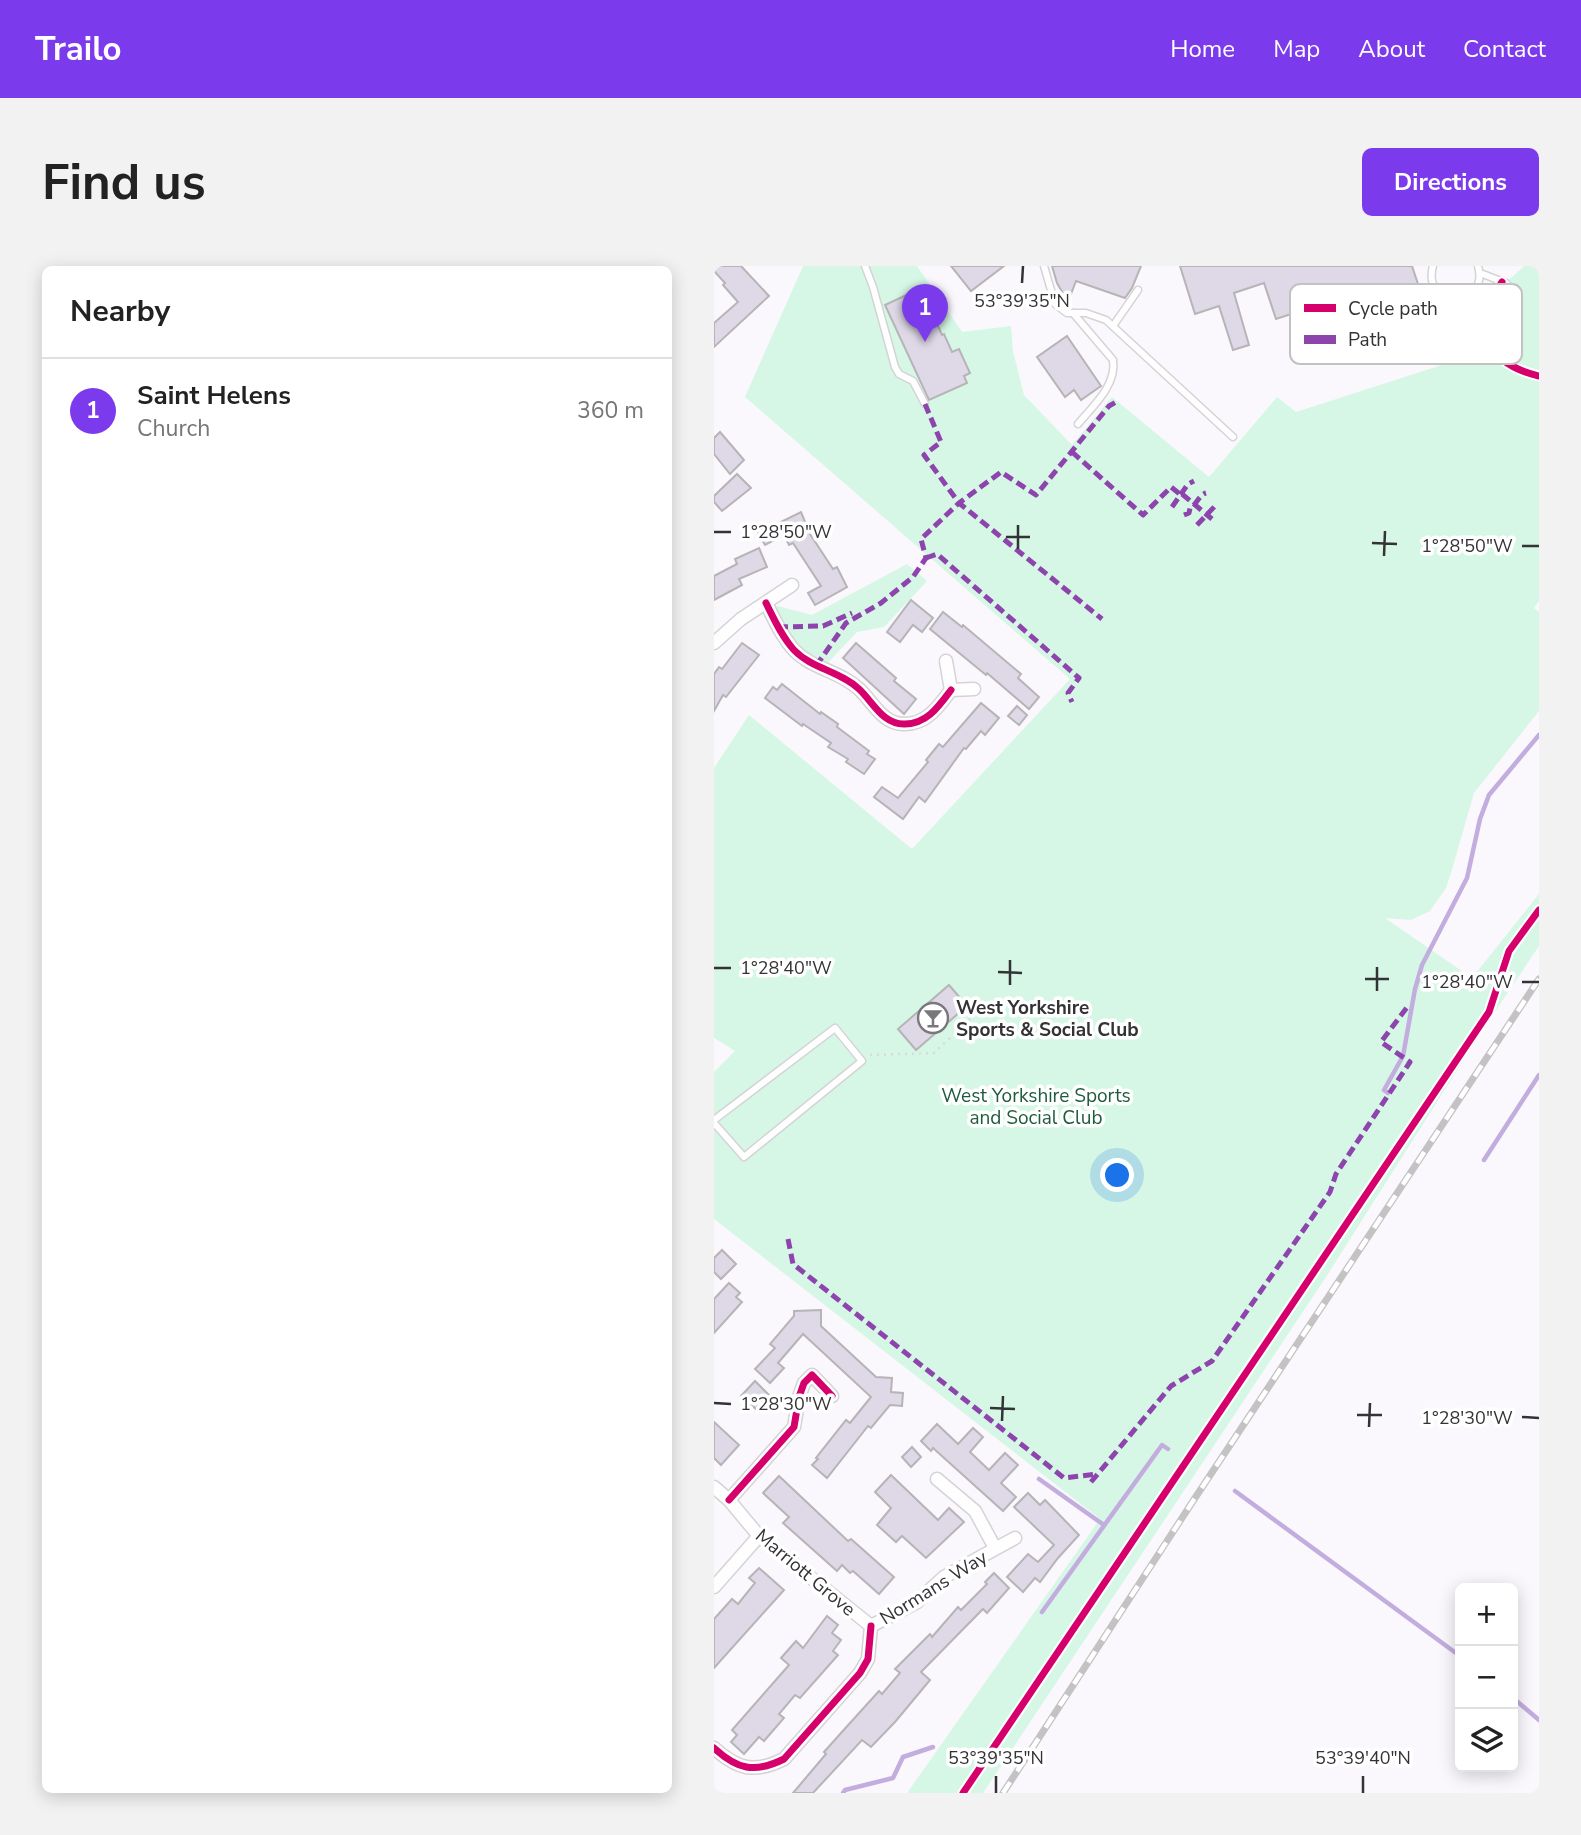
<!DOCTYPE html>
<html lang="en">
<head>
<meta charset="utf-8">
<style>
  body { margin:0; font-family:"Nunito Sans",sans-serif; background:#f2f2f2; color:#222 }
  .controls { position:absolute; right:21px; bottom:21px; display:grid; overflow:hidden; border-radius:10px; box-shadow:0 4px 18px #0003 }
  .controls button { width:63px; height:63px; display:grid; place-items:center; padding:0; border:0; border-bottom:2px solid #e0e0e0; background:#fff; color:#222; font:35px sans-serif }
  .you { position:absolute; left:404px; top:910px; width:24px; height:24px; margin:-18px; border:5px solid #fff; border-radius:50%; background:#1a73e8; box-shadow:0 0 0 10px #1a73e833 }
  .badge { display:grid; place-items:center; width:46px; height:46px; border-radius:50%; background:#7c3aed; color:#fff; font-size:23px; font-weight:700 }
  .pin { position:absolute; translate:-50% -58px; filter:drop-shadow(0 2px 4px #0008) }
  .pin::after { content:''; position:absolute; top:37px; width:24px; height:21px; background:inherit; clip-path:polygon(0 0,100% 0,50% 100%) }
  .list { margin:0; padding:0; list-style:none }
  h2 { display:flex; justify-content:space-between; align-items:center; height:91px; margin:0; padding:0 28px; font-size:30px }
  h2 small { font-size:23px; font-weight:400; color:#767676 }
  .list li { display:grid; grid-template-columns:46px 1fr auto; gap:21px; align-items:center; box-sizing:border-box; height:105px; padding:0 28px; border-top:2px solid #e0e0e0 }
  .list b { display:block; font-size:26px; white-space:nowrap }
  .list p { margin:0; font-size:23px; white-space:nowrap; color:#767676 }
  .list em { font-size:23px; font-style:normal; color:#767676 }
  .icon { flex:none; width:38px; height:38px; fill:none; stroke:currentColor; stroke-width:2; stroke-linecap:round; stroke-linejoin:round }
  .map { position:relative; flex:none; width:825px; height:1527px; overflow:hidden; border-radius:10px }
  header { display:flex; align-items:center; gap:42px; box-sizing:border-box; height:98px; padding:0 35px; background:#7c3aed; color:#fff }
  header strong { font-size:33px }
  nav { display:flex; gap:38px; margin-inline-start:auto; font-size:24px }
  .intro { display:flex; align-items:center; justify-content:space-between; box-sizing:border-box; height:168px; padding:0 42px }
  h1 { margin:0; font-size:49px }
  .button { padding:18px 32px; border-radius:10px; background:#7c3aed; color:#fff; font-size:24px; font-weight:700 }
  main { display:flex; gap:42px; padding:0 42px }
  aside { flex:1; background:#fff; border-radius:10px; box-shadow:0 4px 18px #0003 }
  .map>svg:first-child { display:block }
  .green { fill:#d6f7e5 }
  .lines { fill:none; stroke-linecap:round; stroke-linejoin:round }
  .stream { stroke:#c3addf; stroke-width:4.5 }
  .building { fill:#ded8e7; stroke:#b6b4b7; stroke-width:2 }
  .service-casing { stroke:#d5d3d6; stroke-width:9 }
  .minor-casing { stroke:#d5d3d6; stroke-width:15 }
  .path { stroke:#dad9da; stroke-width:2.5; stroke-dasharray:2 5; stroke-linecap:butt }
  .service { stroke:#fefeff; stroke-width:6 }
  .minor { stroke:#fefeff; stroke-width:12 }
  .rail-casing { stroke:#c4c3c4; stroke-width:7 }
  .rail { stroke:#fff; stroke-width:4.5; stroke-dasharray:13; stroke-linecap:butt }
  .quiet { stroke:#8e44ad; stroke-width:5; stroke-dasharray:10 5; stroke-linecap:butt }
  .cycleway-casing { stroke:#fff; stroke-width:11 }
  .cycleway { stroke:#d6006c; stroke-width:7 }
  .ticks { fill:none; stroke:#333235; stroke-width:2.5 }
  .labels { text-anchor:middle; stroke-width:7; stroke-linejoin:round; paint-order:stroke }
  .poi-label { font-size:19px; font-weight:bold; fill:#333235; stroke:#fff; text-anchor:start }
  .park-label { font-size:19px; fill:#1f5c3e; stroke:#fff }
  .street-label { font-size:19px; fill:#333235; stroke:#fff }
  .key { fill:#fff; stroke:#c2c2c2; stroke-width:2 }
  .key-label { font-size:19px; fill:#333235 }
  .ticks-label { font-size:18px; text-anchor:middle; fill:#333235; stroke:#fff; stroke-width:7; stroke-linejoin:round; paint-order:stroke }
</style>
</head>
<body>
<header>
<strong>Trailo</strong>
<nav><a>Home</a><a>Map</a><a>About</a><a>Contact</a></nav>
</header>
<div class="intro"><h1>Find us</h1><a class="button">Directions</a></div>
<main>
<aside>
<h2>Nearby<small></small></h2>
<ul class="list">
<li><span class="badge">1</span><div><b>Saint Helens</b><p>Church</p></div><em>360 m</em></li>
</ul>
</aside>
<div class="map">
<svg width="825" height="1527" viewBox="0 0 825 1527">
  <rect width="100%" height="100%" fill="#faf8fc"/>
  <g class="green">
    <path d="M89 0H203L248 66 297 60 299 85 310 129 358 179 398 131 495 211 563 131 582 146 731 98 728 87 745 77 757 35 779 24C764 55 767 94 803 108 810 110 818 111 825 112V335L820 342 825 346V445L760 527 737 607 732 622 716 645 697 654 671 652 758 712 825 628V680L770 762 612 1011 269 1527H193L386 1253 0 953V806L21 785 0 772V502L35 449 198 583 356 413 31 131Z"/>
    <path d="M810 0H825V107C817 105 806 104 799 99 779 87 769 59 778 37 783 22 799 11 810 0Z"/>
    <polygon points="193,298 213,315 170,361 143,366 108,403 91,395 52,337 98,349"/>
  </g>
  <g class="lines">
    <g class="stream">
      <polyline points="674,827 670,824 689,790 701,723 708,699 753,612 766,553 775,529 825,469"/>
      <polyline points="770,894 825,809"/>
      <polyline points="325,1213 390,1259"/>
      <polyline points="521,1225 746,1390"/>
      <polyline points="328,1346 448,1179 454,1183"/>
      <polyline points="799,1432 825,1454"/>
      <polyline points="129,1527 131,1524 179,1512 189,1491 219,1481"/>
    </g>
  </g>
  <g class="building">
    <polygon points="0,0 27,0 55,30 0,81 0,57 24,36 9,19 11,17 0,5"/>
    <polygon points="237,0 290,0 257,25"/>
    <polygon points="338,0 427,0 418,22 411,32 362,15 354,36 343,17"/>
    <polygon points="466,0 698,0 718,60 635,88 617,35 562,53 550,17 520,27 535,79 519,84 505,40 481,48"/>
    <polygon points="207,22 228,69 230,68 238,86 245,83 256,107 250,110 253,117 215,134 171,39"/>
    <polygon points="353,70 387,120 367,134 360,124 351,131 323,91"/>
    <polygon points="6,166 30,194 16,208 0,188 0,172"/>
    <polygon points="23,208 37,222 8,245 0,236 0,230"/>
    <polygon points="87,246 96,268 119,303 123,301 133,321 101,339 94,327 107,320 79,277 75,279 70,269 51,279 44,267"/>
    <polygon points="45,282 53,301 25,313 28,319 0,334 0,310 23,298 21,293"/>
    <polygon points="197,334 219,352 208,366 199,359 186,376 173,366"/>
    <polygon points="229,346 248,361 249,359 307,408 304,412 325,431 315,443 273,407 272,409 216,363"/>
    <polygon points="28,377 45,389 12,431 9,429 0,445 0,408 5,401 8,403"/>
    <polygon points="142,377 182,412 180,415 202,433 190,448 129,392"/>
    <polygon points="68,418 106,448 107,446 124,458 123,461 155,485 153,488 161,493 150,508 132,496 134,493 114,481 117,477 89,458 88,460 51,432 59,421 63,424"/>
    <polygon points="267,437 285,452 271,469 267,465 252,483 250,482 211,536 205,531 189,553 160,531 168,521 184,532 214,496 212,494 225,478 229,481"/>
    <polygon points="303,440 313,449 305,459 294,450"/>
    <polygon points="235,719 253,740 202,784 184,763"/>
    <polygon points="8,984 22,998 7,1013 0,1006 0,992"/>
    <polygon points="15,1017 26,1027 22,1031 28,1036 0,1067 0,1033"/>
    <polygon points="107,1044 107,1060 162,1111 178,1112 177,1126 189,1127 188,1140 176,1139 157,1162 154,1160 113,1212 98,1199 104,1193 102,1192 132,1154 136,1157 157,1131 89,1068 64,1097 70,1102 56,1117 41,1103 61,1082 56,1078 80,1050 80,1045"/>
    <polygon points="41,1115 55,1129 42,1143 27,1130"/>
    <polygon points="0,1156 25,1179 7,1199 0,1192"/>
    <polygon points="223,1158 244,1178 259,1162 269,1171 256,1186 275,1204 291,1187 304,1199 287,1217 302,1231 289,1245 219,1182 217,1185 207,1175"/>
    <polygon points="198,1181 207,1191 197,1201 188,1191"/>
    <polygon points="177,1209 224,1254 235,1242 250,1256 212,1292 188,1270 182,1276 163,1259 177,1242 161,1226"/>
    <polygon points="65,1210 134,1275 137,1273 180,1311 165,1328 139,1305 136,1307 128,1299 123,1305 69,1257 75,1251 49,1227"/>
    <polygon points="314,1227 326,1239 331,1234 365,1269 344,1292 326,1316 321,1312 309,1326 293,1311 314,1288 324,1296 340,1279 300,1241"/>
    <polygon points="45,1302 70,1324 0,1402 0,1353 18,1333 24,1338 41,1317 35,1312"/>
    <polygon points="280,1307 295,1322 273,1347 269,1343 207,1406 216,1414 181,1456 157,1481 148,1474 99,1527 79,1527 112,1488 110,1486 127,1467 165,1425 168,1428 186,1407 181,1403 216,1368 218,1371 244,1341 247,1344 273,1318 271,1316"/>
    <polygon points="113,1350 124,1359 118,1367 127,1374 119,1385 124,1389 86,1432 81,1429 65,1448 70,1452 50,1475 45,1471 30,1488 17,1476 23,1469 18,1464 75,1399 67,1392 82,1375 89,1382"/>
  </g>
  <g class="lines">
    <g class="service-casing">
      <g id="service">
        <polyline points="151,0 159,21 181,101 185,108 199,115 211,138"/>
        <polyline points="330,0 341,38 353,47 372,47 392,54 519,171"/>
        <path d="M719 0C707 43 776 43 764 0"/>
        <polyline points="766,7 792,17 801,28"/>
        <path d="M359 47 399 94C403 119 379 140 364 158"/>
        <polyline points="399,60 424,24"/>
        <polyline points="728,79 738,74 742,33"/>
        <polyline points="0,854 121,762 148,795 30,891 0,857"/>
      </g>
    </g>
    <g class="minor-casing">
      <g id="minor">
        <path d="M52 337C60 353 68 371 80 384 98 403 126 405 145 423 159 436 169 459 191 458 213 458 225 440 237 424"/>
        <polyline points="0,377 27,353 78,319"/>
        <polyline points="232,395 237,424 260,423"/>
        <polyline points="223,1213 261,1245 281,1282"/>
        <polyline points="0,1221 15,1234 45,1270 157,1360"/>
        <polyline points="15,1234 80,1161 85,1131 90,1117 98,1109 118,1130"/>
        <polyline points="0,1321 45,1270"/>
        <polyline points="157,1360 203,1336 230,1311 301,1272"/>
        <path d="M0 1482C23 1503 40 1508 70 1493L146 1407 154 1393 157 1360"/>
      </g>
    </g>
    <polyline class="path" points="156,789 220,787 260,749"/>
    <use href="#service" class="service"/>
    <use href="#minor" class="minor"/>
    <g class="rail-casing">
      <polyline id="rail" points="289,1527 481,1232 825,713"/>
    </g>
    <use href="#rail" class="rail"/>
    <g class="quiet">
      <polyline points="211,138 227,176 210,189 245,237 388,353"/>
      <polyline points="358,186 429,249 457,221 467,229"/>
      <polyline points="468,228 498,253"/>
      <polyline points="458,241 474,218 480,215"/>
      <path d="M470 249 475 247 476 242C483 238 485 229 492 227"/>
      <polyline points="483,259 502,239"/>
      <polyline points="212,292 223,288 365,412 354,427 358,436"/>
      <polyline points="64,361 109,360 138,347"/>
      <polyline points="102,400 132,357 167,337 199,311 212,292 207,273 245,237 287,206 322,229 395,140 404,135"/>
      <polyline points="74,973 79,998 350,1212 384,1208"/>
      <polyline points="377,1216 457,1120 498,1095 616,926 622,908 696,796 667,776 694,740"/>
    </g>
    <g class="cycleway-casing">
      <g id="cycleway">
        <path d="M788 16C758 62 771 97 825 110"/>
        <path d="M52 337C60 353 68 371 80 384 98 403 126 405 145 423 159 436 169 459 191 458 213 458 225 440 237 424"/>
        <polyline points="15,1234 80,1161 85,1131 90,1117 98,1109 118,1130"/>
        <path d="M0 1482C23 1503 40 1508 70 1493L146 1407 154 1393 157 1360"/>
        <polyline points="249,1527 775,746 795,685 825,644"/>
      </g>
    </g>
    <use href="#cycleway" class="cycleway"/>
  </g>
  <path class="ticks" d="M308 17 309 0M0 266H17M292 271H316M658 277 683 278M808 280H825M304 283V259M670 290 671 265M0 702H17M284 706 308 707M651 713H675M808 716H825M296 719V694M663 725V701M0 1137 17 1138M276 1142 301 1143M643 1149H668M808 1151 825 1152M288 1155 289 1130M655 1161 656 1137M282 1527V1510M649 1527V1510"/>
  <defs>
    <g id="bar-ring" transform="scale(1.575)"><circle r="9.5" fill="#fff" stroke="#79777b" stroke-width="1.5"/><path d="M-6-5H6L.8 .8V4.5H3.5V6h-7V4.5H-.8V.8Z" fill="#79777b"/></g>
  </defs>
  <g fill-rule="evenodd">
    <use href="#bar-ring" x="219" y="752"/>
  </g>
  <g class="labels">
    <g class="poi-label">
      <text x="242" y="748">West Yorkshire<tspan x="242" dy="22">Sports &amp; Social Club</tspan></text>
    </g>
    <g class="park-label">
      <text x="322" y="836">West Yorkshire Sports<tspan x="322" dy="22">and Social Club</tspan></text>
    </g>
    <g class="street-label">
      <text transform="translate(92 1306) rotate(40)" y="7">Marriott Grove</text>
      <text transform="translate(219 1321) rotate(-32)" y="7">Normans Way</text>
    </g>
  </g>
  <rect x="576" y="18" width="232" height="80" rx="10" class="key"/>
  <rect x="590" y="38" width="32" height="8" fill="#d6006c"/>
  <rect x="590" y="69" width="32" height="9" fill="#8e44ad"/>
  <g class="key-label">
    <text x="634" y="49">Cycle path</text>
    <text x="634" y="80">Path</text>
  </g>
  <g class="ticks-label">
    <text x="308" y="41">53°39'35"N</text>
    <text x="72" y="272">1°28'50"W</text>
    <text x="753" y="286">1°28'50"W</text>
    <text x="72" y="708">1°28'40"W</text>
    <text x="753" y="722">1°28'40"W</text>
    <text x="72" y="1144">1°28'30"W</text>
    <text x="753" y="1158">1°28'30"W</text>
    <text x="282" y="1498">53°39'35"N</text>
    <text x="649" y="1498">53°39'40"N</text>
  </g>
</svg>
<div class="controls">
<button>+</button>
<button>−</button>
<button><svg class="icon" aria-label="layers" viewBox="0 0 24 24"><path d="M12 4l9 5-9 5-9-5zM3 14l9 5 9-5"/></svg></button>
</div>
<div class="you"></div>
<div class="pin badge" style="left:211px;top:76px">1</div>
</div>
</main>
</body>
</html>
